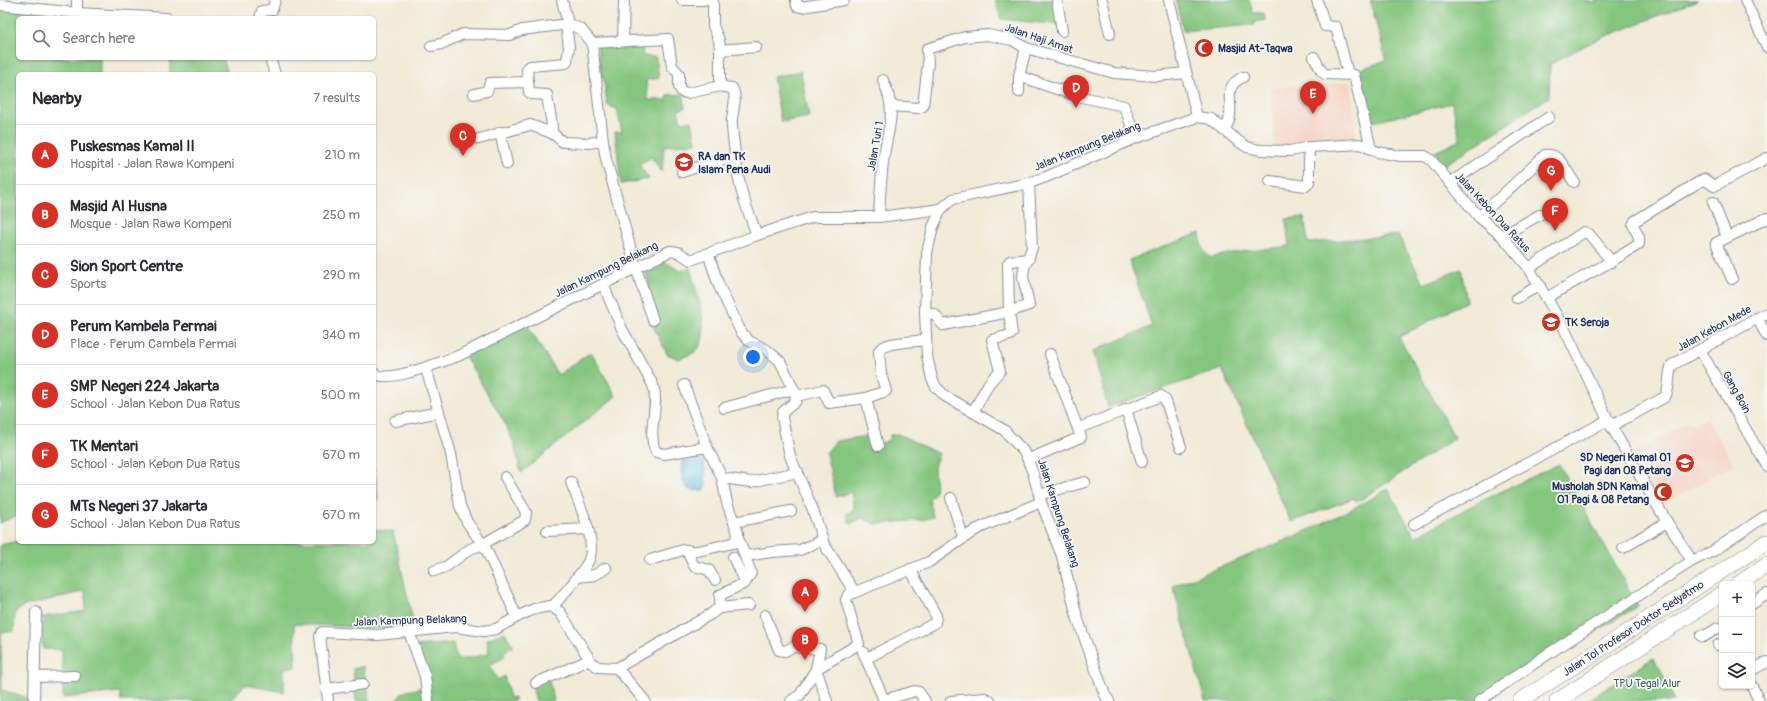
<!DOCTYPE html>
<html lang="en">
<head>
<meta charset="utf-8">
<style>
  body { margin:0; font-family:Pangolin,sans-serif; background:#f2f2f3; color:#2b2b33 }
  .controls { position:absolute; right:12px; bottom:12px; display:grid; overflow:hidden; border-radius:6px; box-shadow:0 1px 3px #0004 }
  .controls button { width:36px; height:36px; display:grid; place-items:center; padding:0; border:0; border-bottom:1px solid #e1e1e2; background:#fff; color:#2b2b33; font:20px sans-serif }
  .you { position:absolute; left:753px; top:357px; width:14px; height:14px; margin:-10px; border:3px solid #fff; border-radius:50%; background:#1a73e8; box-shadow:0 0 0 6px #1a73e833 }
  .badge { display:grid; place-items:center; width:26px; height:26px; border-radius:50%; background:#d93025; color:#fff; font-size:13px; font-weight:700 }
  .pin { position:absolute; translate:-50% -33px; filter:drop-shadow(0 1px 2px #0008) }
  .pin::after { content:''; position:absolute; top:21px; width:14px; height:12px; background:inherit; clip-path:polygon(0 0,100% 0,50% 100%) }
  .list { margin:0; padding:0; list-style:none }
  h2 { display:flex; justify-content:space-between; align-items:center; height:52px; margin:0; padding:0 16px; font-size:17px }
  h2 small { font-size:13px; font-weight:400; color:#7c7c81 }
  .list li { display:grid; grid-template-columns:26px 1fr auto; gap:12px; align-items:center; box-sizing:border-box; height:60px; padding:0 16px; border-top:1px solid #e1e1e2 }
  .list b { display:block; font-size:15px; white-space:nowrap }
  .list p { margin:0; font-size:13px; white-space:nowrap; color:#7c7c81 }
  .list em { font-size:13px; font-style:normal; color:#7c7c81 }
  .icon { flex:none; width:22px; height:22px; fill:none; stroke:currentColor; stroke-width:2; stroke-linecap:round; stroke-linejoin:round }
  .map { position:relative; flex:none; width:1767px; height:701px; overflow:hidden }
  .search { position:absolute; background:#fff; box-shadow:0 1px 3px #0004; left:16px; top:16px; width:360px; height:44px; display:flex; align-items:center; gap:10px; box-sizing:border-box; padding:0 14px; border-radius:6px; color:#7c7c81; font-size:15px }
  .panel { position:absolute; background:#fff; box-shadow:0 1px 3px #0004; left:16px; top:72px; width:360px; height:472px; border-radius:6px }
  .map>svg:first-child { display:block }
  .built { fill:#f6d2c3 }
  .green { fill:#85c67f; stroke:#507a6e }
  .water { fill:#5bb9da; stroke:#3b749c }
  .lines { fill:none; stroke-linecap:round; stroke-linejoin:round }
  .minor-casing { stroke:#868c9a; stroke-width:12 }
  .highway-casing { stroke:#868c9a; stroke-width:16 }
  .minor { stroke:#fff; stroke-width:10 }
  .highway { stroke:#fff; stroke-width:15 }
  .labels { text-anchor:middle; stroke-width:3.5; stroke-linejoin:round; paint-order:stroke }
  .street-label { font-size:11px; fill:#1b2f5e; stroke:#f6f6f2 }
  .poi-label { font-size:11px; font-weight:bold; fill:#1b2f5e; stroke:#f6f6f2; text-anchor:start }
  .park-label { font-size:11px; fill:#3b5c68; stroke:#f6f6f2 }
</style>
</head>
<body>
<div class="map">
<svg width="1767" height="701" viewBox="0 0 1767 701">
  <rect width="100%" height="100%" fill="#f6f6f2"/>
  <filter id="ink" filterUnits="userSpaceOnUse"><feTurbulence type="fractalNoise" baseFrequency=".025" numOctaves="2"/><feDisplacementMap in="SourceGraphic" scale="8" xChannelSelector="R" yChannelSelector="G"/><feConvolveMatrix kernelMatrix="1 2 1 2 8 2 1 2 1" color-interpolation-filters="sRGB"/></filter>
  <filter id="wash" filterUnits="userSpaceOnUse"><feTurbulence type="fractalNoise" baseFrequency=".012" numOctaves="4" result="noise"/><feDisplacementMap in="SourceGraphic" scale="16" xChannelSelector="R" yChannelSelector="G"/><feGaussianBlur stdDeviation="0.9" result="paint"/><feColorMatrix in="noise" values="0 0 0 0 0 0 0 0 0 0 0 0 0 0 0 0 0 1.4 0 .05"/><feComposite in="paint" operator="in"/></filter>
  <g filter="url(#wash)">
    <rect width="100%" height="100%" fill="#f1ead6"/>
    <g class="built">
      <polygon points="1351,82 1357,141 1275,147 1271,88"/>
      <polygon points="1707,418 1734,464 1662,505 1632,454 1689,421 1693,426"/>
    </g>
    <g class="green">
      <polygon points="995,0 1055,0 1061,25 1001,19"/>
      <polygon points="1176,0 1249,0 1253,13 1264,13 1265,20 1254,22 1254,25 1183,31"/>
      <polygon points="1370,0 1589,0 1589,2 1601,0 1698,0 1594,41 1550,64 1549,97 1443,166 1435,152 1460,140 1452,103 1374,122 1359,70 1386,60"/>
      <polygon points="0,8 78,18 18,18 18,58 100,58 100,74 18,74 18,515 0,523"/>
      <polygon points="641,39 643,56 656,57 659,78 646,80 648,100 667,100 668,95 684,94 685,108 678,110 681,122 692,121 696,143 664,146 662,172 651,157 639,165 649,179 621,184 615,132 622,132 617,109 607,105 604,79 601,74 597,41"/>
      <polygon points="170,58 223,58 228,74 170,74"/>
      <polygon points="801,71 809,117 781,122 773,77"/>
      <path d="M1304 217 1308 243 1398 235 1424 284 1461 269 1467 301 1399 337 1455 438 1357 502 1354 498 1291 522 1222 369 1108 407 1093 351 1152 326 1129 260 1200 233 1202 248 1210 258C1235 251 1263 250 1289 246L1286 219Z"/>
      <path d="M662 260 680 271 690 268C695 286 713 338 696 351 692 355 684 356 679 359L667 354 650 320 649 284 645 267Z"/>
      <polygon points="527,325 558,375 591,352 616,396 521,473 514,443 503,420 465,356"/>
      <path d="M898 434 939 454C937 459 934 464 934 469 934 481 940 490 929 499L933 517 922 520 875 524 862 518 850 524 847 514 854 509 851 492 836 497 826 453 836 441 873 435 876 445 890 440V435Z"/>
      <path d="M1559 464 1638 606 1480 701H1205L1173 586C1245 557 1320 529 1388 489L1415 537 1469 507Z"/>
      <polygon points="374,468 379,500 374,500"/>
      <polygon points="374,529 393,532 415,630 294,624 296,667 284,668 284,692 245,685 231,698 231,701 121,701 120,692 63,698 62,650 43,649 42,617 86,611 85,591 24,606 15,612 14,631 1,633 2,690 29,698 28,701 0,701 0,545 18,541 18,542 374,542"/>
      <polygon points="505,632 513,646 503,653 505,657 489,665 498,680 504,676 510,698 515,697 515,701 396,701 403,692 425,687 417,646 453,643 457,660 489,654 487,639"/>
      <polygon points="1653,658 1662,673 1674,701 1587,701"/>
      <polygon points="363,666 370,701 356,701 353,669"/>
      <polygon points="548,677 554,701 536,701 531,682"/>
    </g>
    <path class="water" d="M695 457 704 461 706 487 701 491 688 489C682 481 680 472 682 462L687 458Z"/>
  </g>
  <g filter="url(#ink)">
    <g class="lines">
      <g class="minor-casing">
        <g id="minor">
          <polyline points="77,0 77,13"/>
          <polyline points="562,0 568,24 581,29 592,43 603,141 606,159 636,268 653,320"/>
          <polyline points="682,0 704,0"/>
          <path d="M711 0 713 2V26L719 40 720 50V85L724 87 732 88C739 100 730 115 732 127 734 146 736 166 740 185 744 202 751 219 757 235"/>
          <polyline points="796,0 797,6 802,7 844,0"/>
          <polyline points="1057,0 1062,31"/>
          <polyline points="1102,0 1110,34"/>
          <polyline points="1169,0 1197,117"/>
          <polyline points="1317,0 1325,26 1336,27 1348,74"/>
          <polyline points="1745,0 1767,47"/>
          <polyline points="0,5 77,13 167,18"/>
          <polyline points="260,18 262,11 272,10 275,0"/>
          <polyline points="623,41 624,0"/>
          <polyline points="592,43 668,39 672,66 679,74 679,87 682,92 688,93 721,86"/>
          <polyline points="431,46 441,44 463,34 510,35 522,30 568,24"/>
          <polyline points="720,50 756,47"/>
          <polyline points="1314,57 1322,72 1325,74 1354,75 1371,149"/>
          <polyline points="270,58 275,74"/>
          <polyline points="1019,76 1077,96 1124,106 1136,138"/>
          <polyline points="1019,92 1019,76 1026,48"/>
          <polyline points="474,94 487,91 490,83 528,82"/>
          <polyline points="891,106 918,108 923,106 928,63 927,49 965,37 988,35 1012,40 1026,48 1114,73 1156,76 1186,73"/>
          <path d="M1224 130C1227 125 1230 121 1230 115 1232 97 1223 87 1243 77"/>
          <polyline points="500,132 507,164"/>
          <path d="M552 133C553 120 548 108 547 95L532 94 529 92 527 69 530 66 566 63 567 61 569 47 566 24"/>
          <polyline points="479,139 530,125 552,133 563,142 588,143 603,141"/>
          <polyline points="682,172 713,162 736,158"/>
          <polyline points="1270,181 1306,186 1309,182 1309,147"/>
          <polyline points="1450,183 1549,117"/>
          <polyline points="1713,202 1727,237"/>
          <path d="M879 217C880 196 881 176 884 155 889 123 897 113 883 80"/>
          <path d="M1479 217 1545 155C1560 152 1566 171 1574 182"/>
          <polyline points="1502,236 1541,214"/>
          <polyline points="708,253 719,286 741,332 749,341 767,350 780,361 795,392 796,401 783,412 782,418 790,456 813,510 824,544 854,591"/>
          <polyline points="1529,268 1584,232 1589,234 1612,262"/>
          <polyline points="1732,279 1716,243 1767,218"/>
          <path d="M603 284 622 329 653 385C660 407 646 432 656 452L664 454 707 447"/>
          <polyline points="1517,298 1540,285"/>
          <path d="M1547 298C1577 279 1610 264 1639 244V237L1633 225 1635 221 1704 179 1714 186 1767 158"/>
          <polyline points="925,313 934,314 943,325 1009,312 1029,305 1023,277 1024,268 1032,248 1029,183"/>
          <polyline points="1757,318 1767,336"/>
          <polyline points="1700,350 1767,466"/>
          <polyline points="426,368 451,454 460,506 467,522 486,549 517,617"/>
          <path d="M374 373C386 385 443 361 458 356L670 251 678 252 691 260 757 235 813 217H879L941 209"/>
          <polyline points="684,385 707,447 722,478 727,503 738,533 737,540 733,543 698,551 687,551 694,566 709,570 715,580"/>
          <polyline points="796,396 823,390 829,403 866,398 878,446"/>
          <path d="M866 398 886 391 881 375 879 351C884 341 914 342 926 340"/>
          <polyline points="724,408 794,389"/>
          <polyline points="1126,409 1142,462"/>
          <polyline points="973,412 989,383 1000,371 992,340 1010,335 1012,333 1009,312 1008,264 1010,261 1029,259"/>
          <polyline points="395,421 439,412"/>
          <path d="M1611 426 1665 397C1671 388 1667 375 1672 365L1767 313"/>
          <polyline points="1079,428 1161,396 1165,399 1181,447"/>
          <polyline points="1029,459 1081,437 1050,354"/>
          <polyline points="722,478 751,482 798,472"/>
          <polyline points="1039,495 1085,482"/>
          <polyline points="951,498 963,537"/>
          <polyline points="734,522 791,511"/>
          <polyline points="1414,524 1608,420"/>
          <polyline points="547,531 588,529"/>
          <polyline points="1623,548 1667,522"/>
          <polyline points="745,556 772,552 800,550 822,540"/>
          <polyline points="733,557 745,583"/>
          <polyline points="650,560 683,550 688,550"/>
          <polyline points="434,571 447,566 470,549 483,544 525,520 526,512 505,477"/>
          <polyline points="577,577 595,575 606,568"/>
          <polyline points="1752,604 1767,594"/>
          <path d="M553 606C562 596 587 568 590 557 595 535 578 502 571 482"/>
          <polyline points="720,608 749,605"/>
          <polyline points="765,615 779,650 785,651 793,647 820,649 816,669 827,701"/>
          <polyline points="409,632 425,676 428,701"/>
          <polyline points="1702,635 1701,636 1703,637 1718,628"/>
          <polyline points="1718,645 1722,643"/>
          <polyline points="863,652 884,700 915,691 919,692 925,701"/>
          <polyline points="867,658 935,623 936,616 934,612 910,569"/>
          <polyline points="617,668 711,614 720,607 720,595 745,583 751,573 738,537"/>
          <polyline points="1752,670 1767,662"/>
          <polyline points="35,677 75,676"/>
          <polyline points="536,683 589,660"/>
          <polyline points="1752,686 1759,701"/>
          <polyline points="326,689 363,684"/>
          <polyline points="34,701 36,612"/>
          <polyline points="328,701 320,636 322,632 378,635 455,627 484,631 496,629 517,617 534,609 550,606 560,612 592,663 598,667 617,668 645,701"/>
          <polyline points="791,701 800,695 816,669 859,644 846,600 848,595 929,562 977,529 1041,502"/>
          <polyline points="951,701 985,698 990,701"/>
          <polyline points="1109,701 1105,695 1077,617 1062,556 1041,502 1033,473 1025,453 1004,430 945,396 936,387 932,379 927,356 925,313 927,253 933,227 941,209 953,199 1029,183 1046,177 1136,138 1197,117 1211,119 1238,141 1247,147 1260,150 1290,151 1309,147 1360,144 1378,152 1401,156 1425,156 1431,160 1479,217 1502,236 1529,268 1564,328 1611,426 1667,522 1692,561 1713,551 1767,515"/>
          <polyline points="1479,701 1548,654 1692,561"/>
        </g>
      </g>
      <g class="highway-casing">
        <g id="highway">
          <polyline points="1738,584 1767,565"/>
          <polyline points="1520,701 1767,542"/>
          <polyline points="1557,701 1722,594"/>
        </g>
      </g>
      <use href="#minor" class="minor"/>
      <use href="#highway" class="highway"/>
    </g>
  </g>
  <defs>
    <g id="mosque-disc" transform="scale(1)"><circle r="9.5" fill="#c8321e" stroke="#f6f6f2"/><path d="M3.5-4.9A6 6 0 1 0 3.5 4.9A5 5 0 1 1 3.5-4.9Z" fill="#fff"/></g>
    <g id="school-disc" transform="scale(1)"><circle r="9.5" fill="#c8321e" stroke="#f6f6f2"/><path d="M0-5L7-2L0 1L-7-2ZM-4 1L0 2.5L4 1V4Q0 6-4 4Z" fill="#fff"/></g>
  </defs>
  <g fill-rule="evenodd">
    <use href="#mosque-disc" x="1204" y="48"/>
    <use href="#school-disc" x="684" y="162"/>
    <use href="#school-disc" x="1551" y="322"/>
    <use href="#school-disc" x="1685" y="463"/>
    <use href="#mosque-disc" x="1663" y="492"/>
  </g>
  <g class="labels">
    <g class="street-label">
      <text transform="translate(1039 38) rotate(19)" y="4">Jalan Haji Amat</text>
      <text transform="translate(875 146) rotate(-80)" y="4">Jalan Turi 1</text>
      <text transform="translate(1087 146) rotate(-22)" y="4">Jalan Kampung Belakang</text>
      <text transform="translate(1493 212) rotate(47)" y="4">Jalan Kebon Dua Ratus</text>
      <text transform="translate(606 269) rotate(-26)" y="4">Jalan Kampung Belakang</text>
      <text transform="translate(1714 328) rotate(-29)" y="4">Jalan Kebon Mede</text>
      <text transform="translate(1737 392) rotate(61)" y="4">Gang Boin</text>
      <text transform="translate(1059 513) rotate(72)" y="4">Jalan Kampung Belakang</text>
      <text transform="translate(410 620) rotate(-2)" y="4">Jalan Kampung Belakang</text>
      <text transform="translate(1633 628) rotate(-33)" y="4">Jalan Tol Profesor Doktor Sedyatmo</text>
    </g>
    <g class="poi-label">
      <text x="1218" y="52">Masjid At-Taqwa</text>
      <text x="698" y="160">RA dan TK<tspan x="698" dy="13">Islam Pena Audi</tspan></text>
      <text x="1565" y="326">TK Seroja</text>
      <text x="1671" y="461" text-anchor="end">SD Negeri Kamal 01<tspan x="1671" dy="13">Pagi dan 08 Petang</tspan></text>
      <text x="1649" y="490" text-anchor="end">Musholah SDN Kamal<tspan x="1649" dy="13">01 Pagi &amp; 08 Petang</tspan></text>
    </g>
    <g class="park-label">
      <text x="1647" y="687">TPU Tegal Alur</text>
    </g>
  </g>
</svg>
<div class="controls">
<button>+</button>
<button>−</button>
<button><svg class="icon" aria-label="layers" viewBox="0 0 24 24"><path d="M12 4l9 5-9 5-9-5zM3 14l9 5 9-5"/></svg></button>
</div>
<div class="you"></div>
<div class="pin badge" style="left:805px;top:612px">A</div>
<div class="pin badge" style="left:805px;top:660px">B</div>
<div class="pin badge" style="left:463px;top:156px">C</div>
<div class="pin badge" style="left:1076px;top:108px">D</div>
<div class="pin badge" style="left:1313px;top:114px">E</div>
<div class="pin badge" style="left:1555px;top:231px">F</div>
<div class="pin badge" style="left:1551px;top:191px">G</div>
<div class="search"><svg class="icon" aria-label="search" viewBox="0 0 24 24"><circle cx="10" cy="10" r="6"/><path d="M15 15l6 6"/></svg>Search here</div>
<section class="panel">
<h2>Nearby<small>7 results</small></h2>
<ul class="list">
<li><span class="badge">A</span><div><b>Puskesmas Kamal II</b><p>Hospital · Jalan Rawa Kompeni</p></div><em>210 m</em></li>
<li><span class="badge">B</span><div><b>Masjid Al Husna</b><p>Mosque · Jalan Rawa Kompeni</p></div><em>250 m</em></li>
<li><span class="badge">C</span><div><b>Sion Sport Centre</b><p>Sports</p></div><em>290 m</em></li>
<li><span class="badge">D</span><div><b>Perum Kambela Permai</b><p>Place · Perum Cambela Permai</p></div><em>340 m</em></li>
<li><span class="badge">E</span><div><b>SMP Negeri 224 Jakarta</b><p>School · Jalan Kebon Dua Ratus</p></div><em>500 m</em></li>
<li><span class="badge">F</span><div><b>TK Mentari</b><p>School · Jalan Kebon Dua Ratus</p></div><em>670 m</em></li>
<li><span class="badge">G</span><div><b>MTs Negeri 37 Jakarta</b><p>School · Jalan Kebon Dua Ratus</p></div><em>670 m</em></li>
</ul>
</section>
</div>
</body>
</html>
